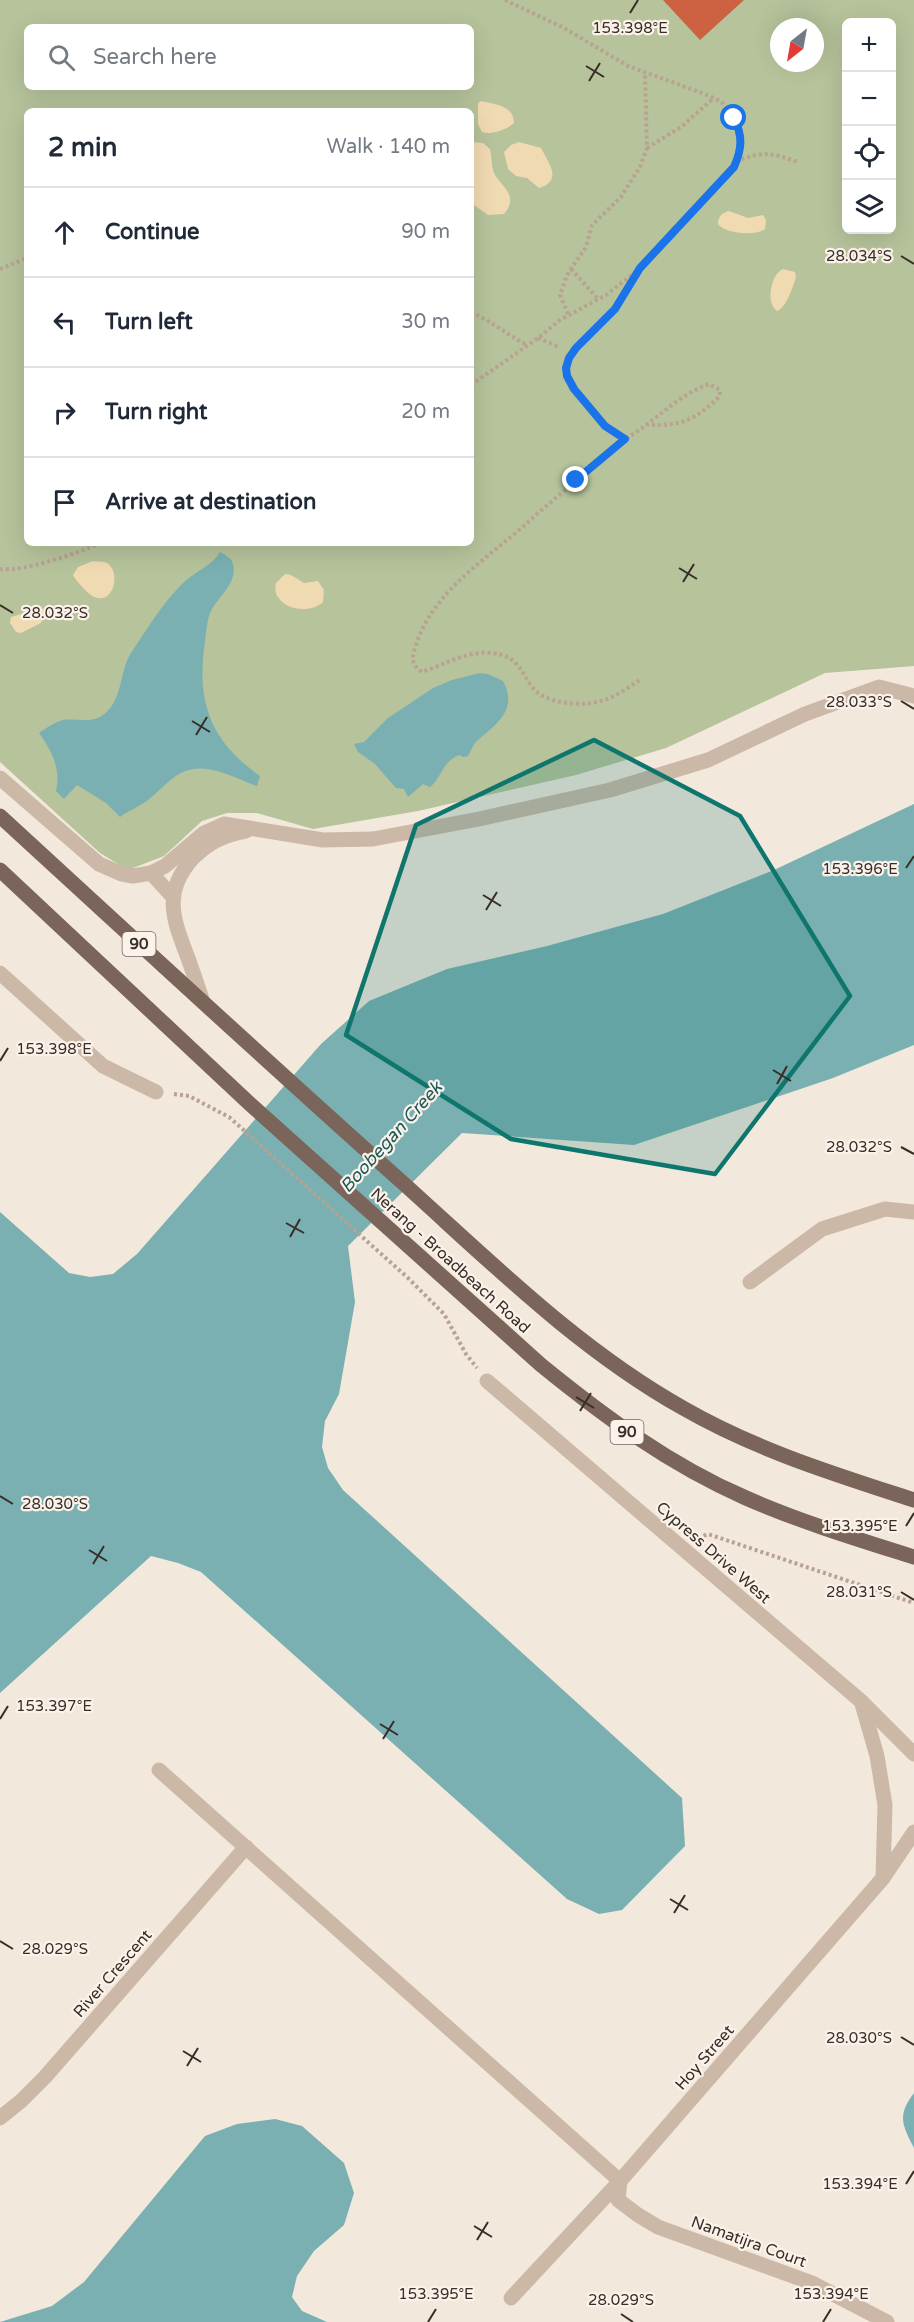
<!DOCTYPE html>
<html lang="en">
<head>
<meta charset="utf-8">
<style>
  body { margin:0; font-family:"Varela Round",sans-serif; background:#f6f6f7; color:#1f2937 }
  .controls { position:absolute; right:18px; top:18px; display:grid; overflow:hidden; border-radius:9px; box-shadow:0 6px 24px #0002 }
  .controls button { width:54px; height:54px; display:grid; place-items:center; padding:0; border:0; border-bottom:2px solid #e0e1e3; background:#fff; color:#1f2937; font:30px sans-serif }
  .compass { position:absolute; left:770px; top:18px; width:54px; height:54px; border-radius:50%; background:#fff; box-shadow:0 6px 24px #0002; rotate:211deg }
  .stop { position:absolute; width:18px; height:18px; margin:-14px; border:4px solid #1a73e8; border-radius:50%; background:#fff }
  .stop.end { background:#1a73e8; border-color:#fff; box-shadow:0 2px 6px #0008 }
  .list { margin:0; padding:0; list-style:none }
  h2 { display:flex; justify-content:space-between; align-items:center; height:78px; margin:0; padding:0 24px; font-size:26px }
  h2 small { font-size:20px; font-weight:400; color:#747a83 }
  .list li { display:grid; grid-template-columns:39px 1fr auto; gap:18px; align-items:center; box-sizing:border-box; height:90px; padding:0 24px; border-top:2px solid #e0e1e3 }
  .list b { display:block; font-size:22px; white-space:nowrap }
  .list em { font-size:20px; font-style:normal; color:#747a83 }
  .icon { flex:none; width:33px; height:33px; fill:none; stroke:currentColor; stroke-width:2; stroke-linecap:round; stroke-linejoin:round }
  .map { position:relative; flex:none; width:914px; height:2322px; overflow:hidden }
  .search { position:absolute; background:#fff; box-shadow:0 6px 24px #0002; left:24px; top:24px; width:450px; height:66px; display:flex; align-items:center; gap:15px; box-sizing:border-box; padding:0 21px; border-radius:9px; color:#747a83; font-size:22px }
  .panel { position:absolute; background:#fff; box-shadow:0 6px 24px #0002; left:24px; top:108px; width:450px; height:438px; border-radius:9px }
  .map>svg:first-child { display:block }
  .green { fill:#b6c39b; fill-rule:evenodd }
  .sand { fill:#f0dab2 }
  .water { fill:#7ab0b2 }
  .building { fill:#cc6242 }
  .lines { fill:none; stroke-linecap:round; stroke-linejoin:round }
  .path { stroke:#b8a292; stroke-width:4; stroke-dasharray:3 3; stroke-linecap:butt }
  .minor { stroke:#ccb8a7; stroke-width:15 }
  .major { stroke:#7b6459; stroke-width:15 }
  .route { stroke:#1a73e8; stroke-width:8 }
  .marked { fill:#0f766e; fill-opacity:0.2; stroke:#0f766e; stroke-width:4.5; stroke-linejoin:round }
  .ticks { fill:none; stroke:#392d28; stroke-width:2 }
  .labels { text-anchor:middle; stroke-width:4.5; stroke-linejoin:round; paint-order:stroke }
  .shield { fill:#fbf2e9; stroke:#736862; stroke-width:1.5 }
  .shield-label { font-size:15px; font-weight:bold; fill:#392d28 }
  .street-label { font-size:16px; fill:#392d28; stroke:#fbf2e9 }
  .water-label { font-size:18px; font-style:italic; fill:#1b595c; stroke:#fbf2e9 }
  .ticks-label { font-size:15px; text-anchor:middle; fill:#392d28; stroke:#fbf2e9; stroke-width:4.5; stroke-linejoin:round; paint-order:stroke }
</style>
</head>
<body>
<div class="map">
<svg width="914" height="2322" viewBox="0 0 914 2322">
  <rect width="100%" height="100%" fill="#f3e8dc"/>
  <path class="green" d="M0 0H914V666L825 673 666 748 576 775 418 811 313 829 257 813H227L202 821 164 856 128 870 100 853 0 762ZM846 22H892V230H846ZM27 27H471V87H27ZM779 27H815V63H779ZM27 111H471V543H27Z"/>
  <g class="sand">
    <path d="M480 101C494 104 514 105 514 123 506 130 492 135 482 132L478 124V104Z"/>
    <path d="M473 142 483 143 490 149C492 157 491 165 494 173 501 187 520 195 504 214L488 215 474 205 471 181V145Z"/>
    <path d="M519 142 541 148C549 163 563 181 539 188L527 178 516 176 508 169 504 152 511 145Z"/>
    <path d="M729 211 748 218 763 215 766 220 765 229C755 236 725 234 718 224 718 216 722 213 729 211Z"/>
    <path d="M783 269 795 272 796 277C793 287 786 308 777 311 765 303 771 274 783 269Z"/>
    <path d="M93 561C97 562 103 561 107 563 124 574 110 616 85 590 81 585 76 581 73 575L78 567Z"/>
    <path d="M285 574 291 575 304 583 318 581 324 590 323 602C312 613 286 611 278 597 275 594 275 587 276 583Z"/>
    <polygon points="39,606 43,609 45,614 41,623 21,633 16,632 10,623 11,617 25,613"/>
  </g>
  <g class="water">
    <path d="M220 552C225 555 232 558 233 564 238 584 217 597 210 613 206 624 206 638 204 649 197 706 213 743 260 776L257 786C243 781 227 773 213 770 179 763 170 783 148 800 139 807 128 811 120 817L106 803 77 785 64 799 56 791C61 769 52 751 39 733 46 728 55 722 63 720 77 718 90 724 103 715 123 701 119 672 131 653 147 629 162 604 182 584 195 571 211 567 220 552Z"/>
    <path d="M480 673 488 674 503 681C518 709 498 723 478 740 473 744 471 751 468 756L463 757 459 755C441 763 443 776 430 787L423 784 408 797 404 789 396 788 375 764 358 752 354 744 364 742 388 718 433 688 452 680Z"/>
    <polygon points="914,804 914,1045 833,1078 634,1145 462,1133 348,1246 355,1302 339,1394 325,1421 322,1447 328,1468 343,1490 682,1798 685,1846 622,1910 599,1914 567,1899 201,1572 178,1563 151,1556 0,1693 0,1212 69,1273 90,1277 113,1274 137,1254 321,1044 369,1001 447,969 547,946 663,914 774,870"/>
    <path d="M914 2093V2148C902 2125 897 2115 914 2093Z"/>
    <polygon points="275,2119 302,2126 344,2163 354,2193 344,2225 314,2251 297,2276 292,2297 302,2311 327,2322 0,2322 52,2306 84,2282 205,2136 237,2124"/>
  </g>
  <polygon class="building" points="663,0 744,0 700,40"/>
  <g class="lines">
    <g class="path">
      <path d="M505 0 564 28 628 66 710 96 721 102 730 110 739 128 741 140 739 155 734 167 640 268 615 309 576 348 569 358 566 368 567 376 574 389 605 426 625 439C654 423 677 395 709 384L720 390V396C695 420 682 426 648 425"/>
      <polyline points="647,148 681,127 714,98"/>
      <path d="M736 162C762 150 772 153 798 162"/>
      <polyline points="0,269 27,258"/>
      <polyline points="571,269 598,299"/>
      <path d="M471 312C491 321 508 335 527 345"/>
      <polyline points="568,314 560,295 567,275 586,247 592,225 621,197 640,167 647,148 645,73"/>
      <polyline points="538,338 559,347"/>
      <polyline points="471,385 538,338 560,320 606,295 637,271"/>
      <path d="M625 439C593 468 559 494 527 523 487 559 433 591 416 645 412 657 410 664 422 672 443 665 468 650 492 653 518 656 520 670 532 687 545 704 582 707 601 701 616 697 629 687 641 679"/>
      <path d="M0 569C24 572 78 553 101 543"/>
      <polyline points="174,1094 189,1096 229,1117 408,1278 444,1314 466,1354 477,1368"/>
      <polyline points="698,1538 708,1534 914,1603"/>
    </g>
    <g class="minor">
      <polyline points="0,778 99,864 122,874 133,876 151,873 165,866 204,833 224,824 323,840 373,839 479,819 610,790 708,760 805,714 879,687 914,696"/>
      <polyline points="151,873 173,897"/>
      <polyline points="0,973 103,1066 156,1092"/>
      <path d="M203 1002C198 987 193 972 188 958 173 919 162 892 193 858 209 842 224 835 246 831"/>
      <polyline points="750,1282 822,1229 885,1209 914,1212"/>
      <polyline points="487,1381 862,1702 914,1754"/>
      <polyline points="862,1704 877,1756 885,1805 883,1878"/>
      <polyline points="159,1770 620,2181 618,2200 638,2215 658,2227 812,2283 887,2322"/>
      <polyline points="0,2118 21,2101 45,2077 246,1847"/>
      <polyline points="511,2298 620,2181 883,1878 914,1832"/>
    </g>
    <g class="major">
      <path d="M0 816C134 939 267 1062 403 1183 492 1263 578 1349 683 1408 756 1450 834 1474 914 1500"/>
      <path d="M0 870 250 1104 541 1365C605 1417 670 1465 746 1498 801 1522 857 1539 914 1557"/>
    </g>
  </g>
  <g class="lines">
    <path class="route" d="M576 480 625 439 605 426 574 389 567 376 566 368 569 358 576 348 615 309 640 268 734 167C742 149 743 136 734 118"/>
  </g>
  <path class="marked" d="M594 740 740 816 850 996 715 1174 511 1139 346 1035 416 825Z"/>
  <path class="ticks" d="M630 13 638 0M586 66 604 77M589 81 600 63M901 256 914 264M679 568 697 579M683 582 694 564M0 605 13 613M901 701 914 709M192 721 210 732M196 735 207 717M906 868 914 856M483 895 501 906M486 910 497 892M0 1061 8 1048M773 1070 791 1081M777 1084 787 1066M901 1147 914 1154M286 1223 304 1233M290 1237 300 1219M576 1397 594 1408M580 1411 591 1393M0 1496 13 1504M906 1526 914 1513M89 1550 107 1561M93 1564 104 1546M901 1592 914 1600M0 1719 8 1706M380 1724 398 1735M383 1739 394 1721M670 1899 688 1910M674 1913 685 1895M0 1941 13 1949M901 2037 914 2045M183 2051 201 2062M187 2066 198 2048M906 2184 914 2171M474 2226 492 2237M477 2240 488 2222M621 2314 633 2322M428 2322 436 2309M823 2322 831 2309"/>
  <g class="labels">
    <g class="shield">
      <rect x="122.5" y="932" width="33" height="24" rx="4.5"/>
      <rect x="610.5" y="1420" width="33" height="24" rx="4.5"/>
    </g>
    <g class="shield-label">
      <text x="139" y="949">90</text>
      <text x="627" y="1437">90</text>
    </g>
    <g class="street-label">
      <text transform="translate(451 1260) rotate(42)" y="6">Nerang - Broadbeach Road</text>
      <text transform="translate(714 1552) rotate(41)" y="6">Cypress Drive West</text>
      <text transform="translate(112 1973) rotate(-49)" y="6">River Crescent</text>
      <text transform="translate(704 2057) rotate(-49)" y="6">Hoy Street</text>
      <text transform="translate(749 2241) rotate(20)" y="6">Namatijra Court</text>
    </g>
    <g class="water-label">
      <text transform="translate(391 1137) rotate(-48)" y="6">Boobegan Creek</text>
    </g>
  </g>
  <g class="ticks-label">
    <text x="630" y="33">153.398°E</text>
    <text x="859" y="261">28.034°S</text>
    <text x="55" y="618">28.032°S</text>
    <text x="859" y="707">28.033°S</text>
    <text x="860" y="874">153.396°E</text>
    <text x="54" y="1054">153.398°E</text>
    <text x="859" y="1152">28.032°S</text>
    <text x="55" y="1509">28.030°S</text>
    <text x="860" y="1531">153.395°E</text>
    <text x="859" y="1597">28.031°S</text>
    <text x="54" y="1711">153.397°E</text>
    <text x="55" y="1954">28.029°S</text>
    <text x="859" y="2043">28.030°S</text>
    <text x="860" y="2189">153.394°E</text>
    <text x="436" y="2299">153.395°E</text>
    <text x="831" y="2299">153.394°E</text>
    <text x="621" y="2305">28.029°S</text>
  </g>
</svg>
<div class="controls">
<button>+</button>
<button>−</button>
<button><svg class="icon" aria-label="locate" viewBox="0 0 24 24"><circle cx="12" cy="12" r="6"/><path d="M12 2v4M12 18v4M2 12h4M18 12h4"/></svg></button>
<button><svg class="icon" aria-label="layers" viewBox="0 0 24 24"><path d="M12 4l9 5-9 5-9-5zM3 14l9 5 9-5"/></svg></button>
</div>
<svg class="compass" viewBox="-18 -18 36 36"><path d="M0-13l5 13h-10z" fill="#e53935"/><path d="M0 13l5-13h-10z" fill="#747a83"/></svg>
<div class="stop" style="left:734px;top:118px"></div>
<div class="stop end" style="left:576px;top:480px"></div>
<div class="search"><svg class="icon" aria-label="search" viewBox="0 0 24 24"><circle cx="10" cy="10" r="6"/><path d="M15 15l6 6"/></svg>Search here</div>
<section class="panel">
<h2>2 min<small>Walk · 140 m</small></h2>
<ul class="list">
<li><svg class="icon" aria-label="ahead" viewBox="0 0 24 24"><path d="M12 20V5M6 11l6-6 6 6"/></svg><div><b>Continue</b></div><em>90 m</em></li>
<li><svg class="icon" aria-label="left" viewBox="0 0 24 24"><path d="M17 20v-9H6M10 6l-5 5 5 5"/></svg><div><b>Turn left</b></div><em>30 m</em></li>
<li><svg class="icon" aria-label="right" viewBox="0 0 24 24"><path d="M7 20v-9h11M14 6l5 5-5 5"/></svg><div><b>Turn right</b></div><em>20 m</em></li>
<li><svg class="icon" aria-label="arrive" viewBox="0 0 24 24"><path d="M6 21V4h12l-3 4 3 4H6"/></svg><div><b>Arrive at destination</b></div></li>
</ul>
</section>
</div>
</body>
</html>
